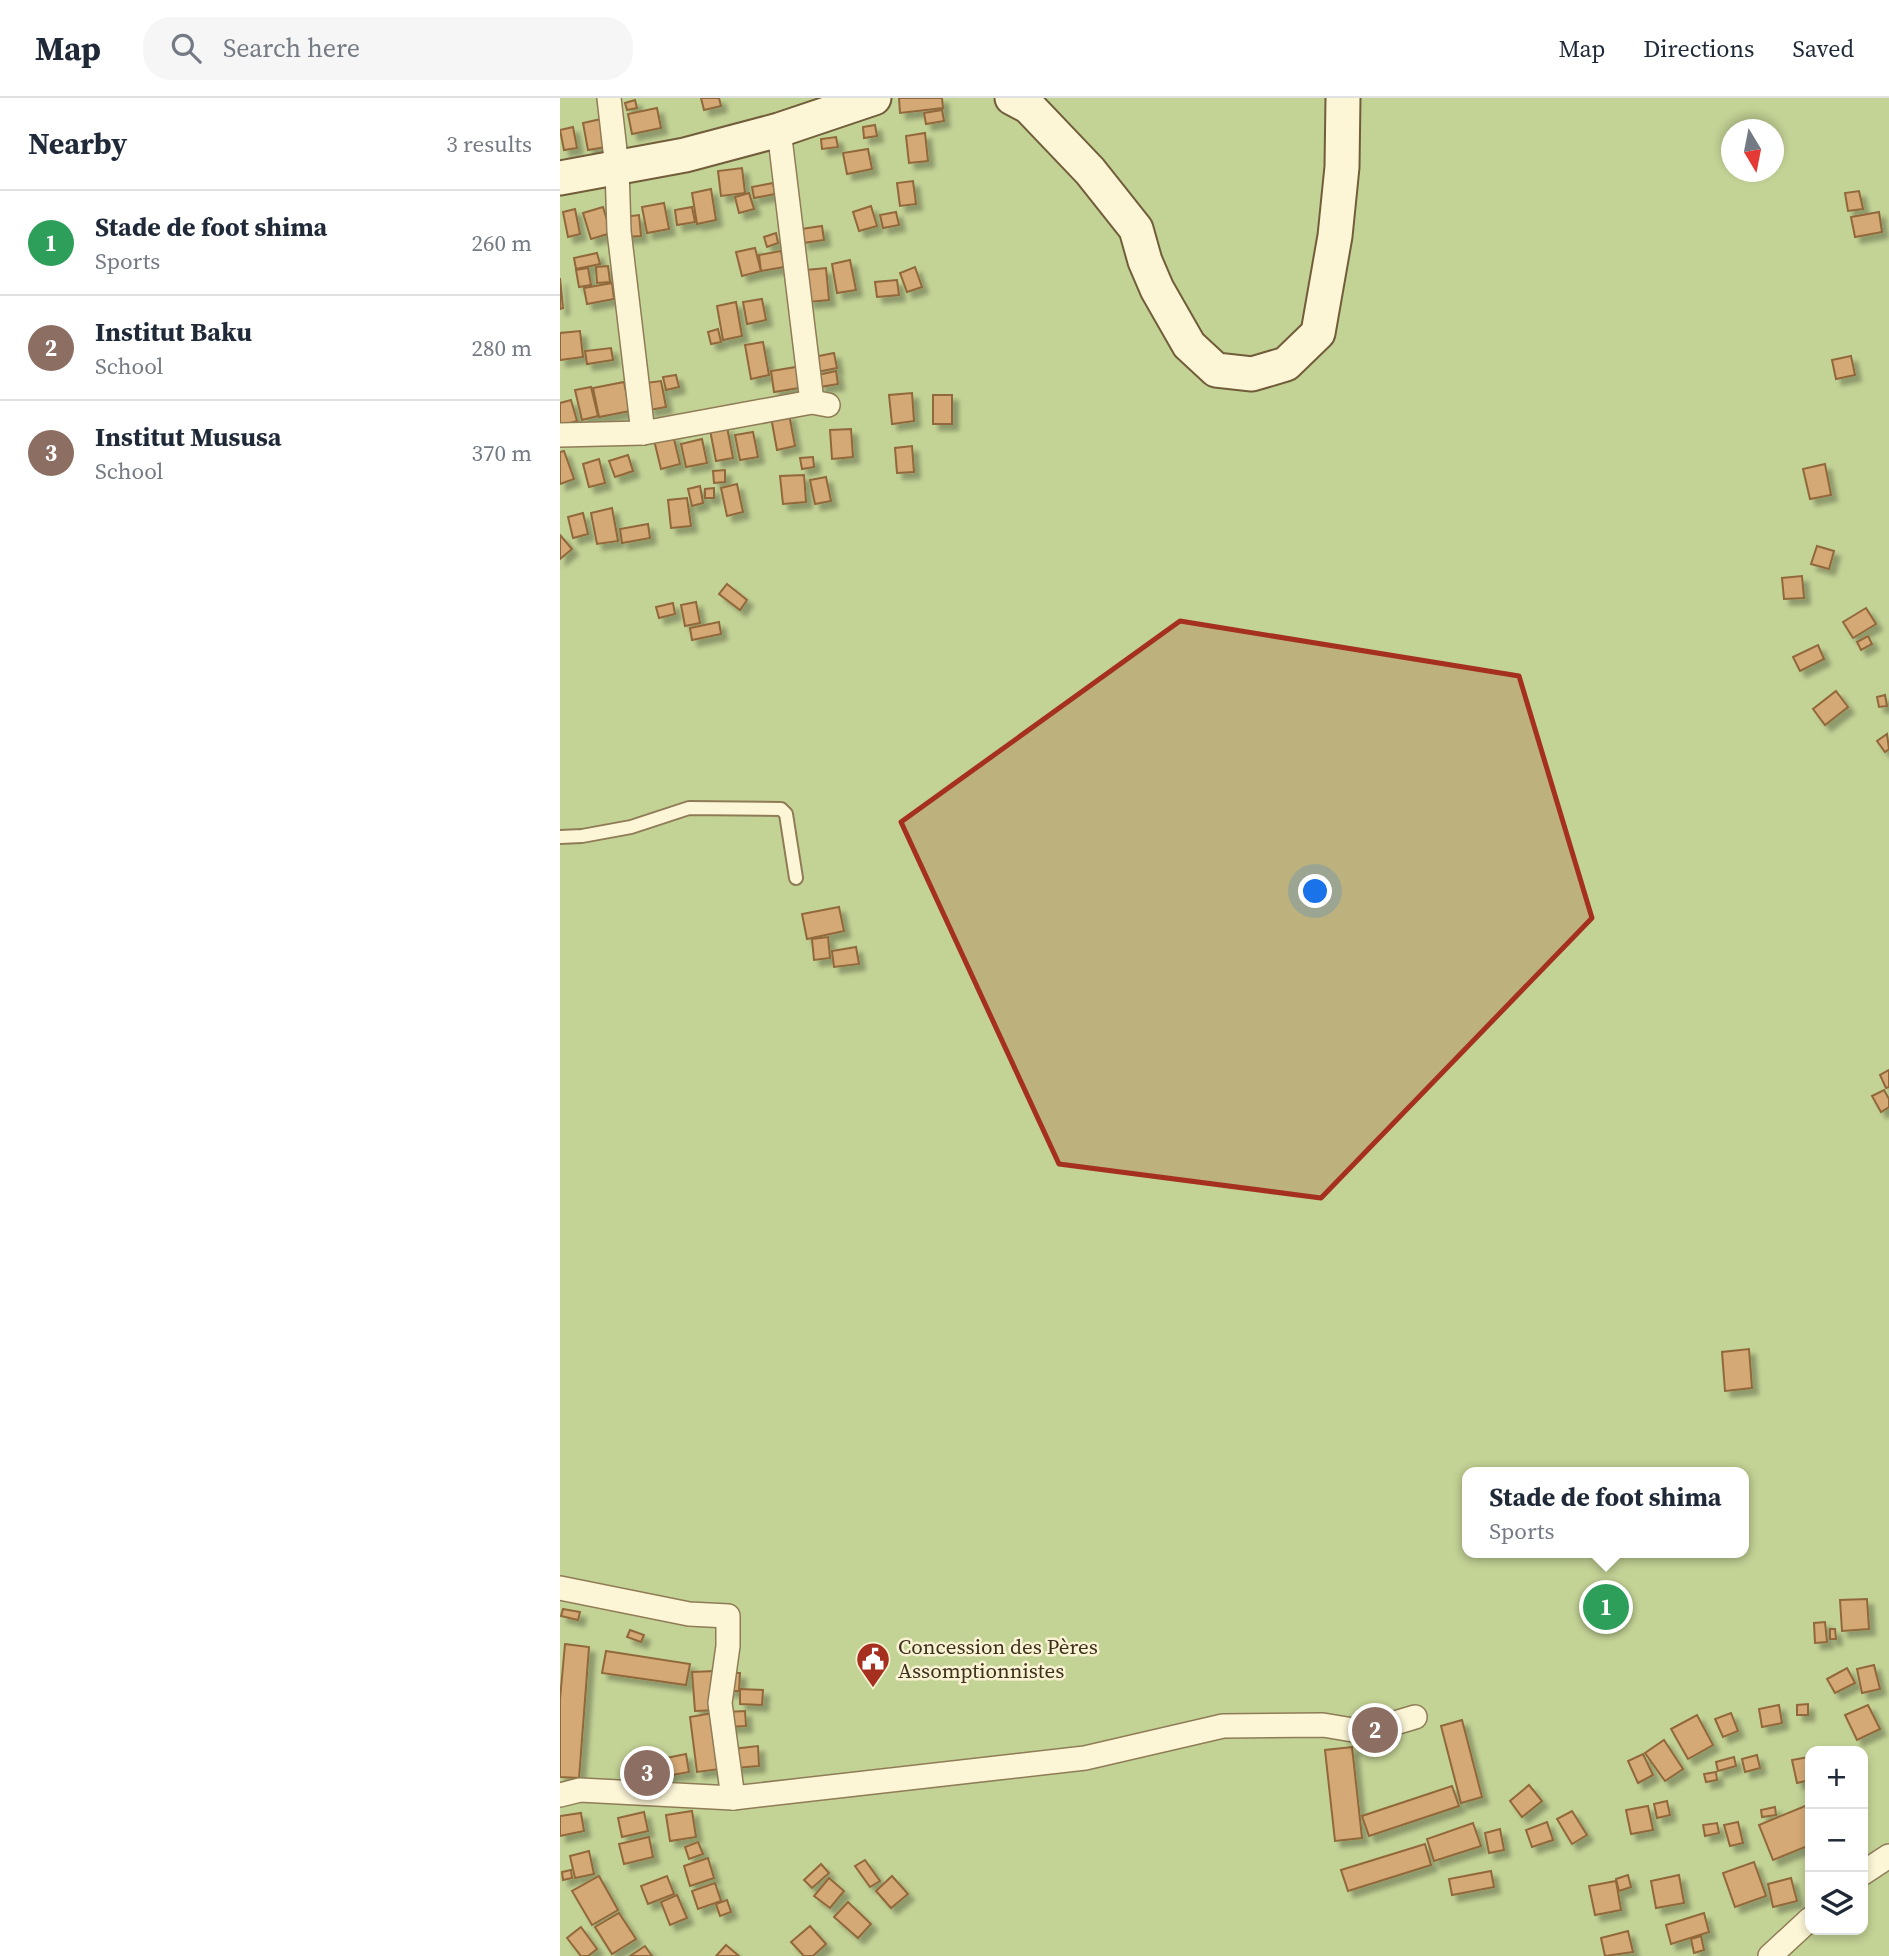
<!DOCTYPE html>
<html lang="en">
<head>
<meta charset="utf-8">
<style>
  body { margin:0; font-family:"Source Serif 4",serif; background:#f6f6f7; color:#1f2937 }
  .controls { position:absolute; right:21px; bottom:21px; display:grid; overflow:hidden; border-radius:14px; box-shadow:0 4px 10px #0003 }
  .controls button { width:63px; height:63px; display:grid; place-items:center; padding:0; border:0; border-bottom:2px solid #e0e1e3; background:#fff; color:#1f2937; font:35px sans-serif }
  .compass { position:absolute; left:1161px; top:21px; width:63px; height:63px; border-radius:50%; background:#fff; box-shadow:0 4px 10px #0003; rotate:170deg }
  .you { position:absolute; left:756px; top:794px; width:24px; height:24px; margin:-18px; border:5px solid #fff; border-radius:50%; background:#1a73e8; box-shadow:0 0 0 10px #1a73e833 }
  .badge { display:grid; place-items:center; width:46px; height:46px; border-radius:50%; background:#0f766e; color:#fff; font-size:23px; font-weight:700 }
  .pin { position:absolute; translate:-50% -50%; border:4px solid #fff; box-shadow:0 2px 7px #0006 }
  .popup { position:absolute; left:902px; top:1369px; width:287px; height:91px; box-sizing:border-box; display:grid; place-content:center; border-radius:14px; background:#fff; filter:drop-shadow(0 2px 5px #0005); font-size:23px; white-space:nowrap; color:#747a83 }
  .popup b { font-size:26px; color:#1f2937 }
  .popup::after { content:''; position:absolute; left:50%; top:100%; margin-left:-14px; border:14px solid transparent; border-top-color:#fff }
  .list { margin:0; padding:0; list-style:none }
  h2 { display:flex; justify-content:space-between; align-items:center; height:91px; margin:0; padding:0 28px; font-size:30px }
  h2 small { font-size:23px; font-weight:400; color:#747a83 }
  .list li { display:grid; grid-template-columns:46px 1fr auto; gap:21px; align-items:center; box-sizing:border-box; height:105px; padding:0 28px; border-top:2px solid #e0e1e3 }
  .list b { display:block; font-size:26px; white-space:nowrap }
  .list p { margin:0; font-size:23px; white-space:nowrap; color:#747a83 }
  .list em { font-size:23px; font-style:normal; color:#747a83 }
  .icon { flex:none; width:38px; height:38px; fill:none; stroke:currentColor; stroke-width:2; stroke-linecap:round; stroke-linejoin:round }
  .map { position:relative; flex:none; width:1329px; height:1858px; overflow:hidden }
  header { display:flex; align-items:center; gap:42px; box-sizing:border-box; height:98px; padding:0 35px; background:#fff; border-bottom:2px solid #e0e1e3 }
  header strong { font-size:33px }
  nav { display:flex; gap:38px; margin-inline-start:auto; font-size:24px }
  .search { width:490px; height:63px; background:#f6f6f7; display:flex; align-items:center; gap:18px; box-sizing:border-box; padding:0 24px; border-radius:28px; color:#747a83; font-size:26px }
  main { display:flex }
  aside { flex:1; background:#fff }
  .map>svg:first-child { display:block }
  .green { fill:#c3d295; fill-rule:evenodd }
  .building { fill:#d5a974; stroke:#91683a; stroke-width:2; filter:url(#shadow) }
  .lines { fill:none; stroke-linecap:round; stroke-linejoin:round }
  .lane-casing { stroke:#8f7c57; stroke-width:16 }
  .street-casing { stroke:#8f7c57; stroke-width:26 }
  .secondary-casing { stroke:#715d3a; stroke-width:37 }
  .lane { stroke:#fcf6d7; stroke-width:12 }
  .street { stroke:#fcf6d7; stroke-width:23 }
  .secondary { stroke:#fcf6d7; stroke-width:33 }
  .marked { fill:#a53020; fill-opacity:0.2; stroke:#a53020; stroke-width:5; stroke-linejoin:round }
  .labels { text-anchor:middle; stroke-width:5; stroke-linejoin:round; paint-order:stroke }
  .poi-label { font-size:21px; fill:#3d311d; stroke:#f9f3d3; text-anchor:start }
</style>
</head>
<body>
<header>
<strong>Map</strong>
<div class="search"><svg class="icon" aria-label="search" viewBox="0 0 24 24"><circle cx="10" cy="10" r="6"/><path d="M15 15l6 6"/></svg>Search here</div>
<nav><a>Map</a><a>Directions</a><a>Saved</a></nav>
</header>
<main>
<aside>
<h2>Nearby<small>3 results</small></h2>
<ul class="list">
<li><span class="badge" style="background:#2e9e5b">1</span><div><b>Stade de foot shima</b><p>Sports</p></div><em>260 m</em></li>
<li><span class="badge" style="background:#8d6e63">2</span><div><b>Institut Baku</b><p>School</p></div><em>280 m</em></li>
<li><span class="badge" style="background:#8d6e63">3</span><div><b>Institut Mususa</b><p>School</p></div><em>370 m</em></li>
</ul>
</aside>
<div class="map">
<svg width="1329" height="1858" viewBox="0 0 1329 1858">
  <defs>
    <filter id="shadow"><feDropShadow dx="6" dy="6" stdDeviation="2" flood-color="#0004"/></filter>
  </defs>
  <rect width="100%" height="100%" fill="#f3eac2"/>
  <path class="green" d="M0 0H1329V1858H0ZM1171 32H1213V74H1171ZM908 1374H1184V1455H908ZM1250 1653H1303V1832H1250Z"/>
  <g class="building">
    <polygon points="141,0 159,0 161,8 144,12"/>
    <polygon points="339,0 382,0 383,10 340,15"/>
    <polygon points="75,2 77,10 67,12 65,5"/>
    <polygon points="97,10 101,30 72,36 68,16"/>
    <polygon points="382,12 384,23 366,26 364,15"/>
    <polygon points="41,21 46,49 28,52 23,25"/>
    <polygon points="315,27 317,38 304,40 303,29"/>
    <polygon points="13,29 17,50 4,52 0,32"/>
    <polygon points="365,35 368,63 349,65 346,38"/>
    <polygon points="276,39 278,49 262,51 261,41"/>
    <polygon points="308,51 312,71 287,76 283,55"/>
    <polygon points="182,70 185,95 161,98 158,73"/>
    <polygon points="353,83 356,106 340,108 337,85"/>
    <polygon points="213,85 215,96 194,100 192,89"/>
    <polygon points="151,91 156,122 137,126 132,95"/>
    <polygon points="1299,93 1303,111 1288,113 1285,95"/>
    <polygon points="189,95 194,111 179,115 175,99"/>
    <polygon points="104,105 109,131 87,135 82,109"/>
    <polygon points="311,108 317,128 299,133 293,114"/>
    <polygon points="43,109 51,135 31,141 23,115"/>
    <polygon points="132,109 135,124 117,127 115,112"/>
    <polygon points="15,111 20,136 8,139 3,114"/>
    <polygon points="336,114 339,127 323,130 320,117"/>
    <polygon points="1319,114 1322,134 1295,139 1291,119"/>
    <polygon points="79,117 81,138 65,139 63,119"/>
    <polygon points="262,128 264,142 243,145 241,131"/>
    <polygon points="216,135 218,145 207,149 204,139"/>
    <polygon points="195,150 201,173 182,178 176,154"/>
    <polygon points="221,153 224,169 201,173 199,157"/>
    <polygon points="37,155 40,166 16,171 14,160"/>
    <polygon points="290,162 296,192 277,195 272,166"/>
    <polygon points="48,168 50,184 37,185 36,169"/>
    <polygon points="355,169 362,189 347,194 340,175"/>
    <polygon points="28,170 31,187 19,189 16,172"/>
    <polygon points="266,170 269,202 248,204 246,172"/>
    <polygon points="0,180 3,210 0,211"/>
    <polygon points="337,182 339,197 317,199 315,184"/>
    <polygon points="52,185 54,201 27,206 24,190"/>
    <polygon points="202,201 206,222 187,226 183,204"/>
    <polygon points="176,204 182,238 163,242 157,208"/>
    <polygon points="158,231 161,244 151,246 148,234"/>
    <polygon points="20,233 23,259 0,262 0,235"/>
    <polygon points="203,244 209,277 191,281 185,247"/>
    <polygon points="51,250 53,262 27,266 25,253"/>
    <polygon points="274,255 277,270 257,274 254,259"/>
    <polygon points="1291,258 1295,277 1276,281 1272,262"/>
    <polygon points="236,269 239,290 214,294 211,273"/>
    <polygon points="276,273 278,286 260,289 258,277"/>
    <polygon points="116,277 119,289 106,292 103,279"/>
    <polygon points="101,283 106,309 89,312 85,285"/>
    <polygon points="64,284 70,313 39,319 33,290"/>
    <polygon points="31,289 38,318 22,322 15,292"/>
    <polygon points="352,295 354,323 332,326 329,297"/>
    <rect x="373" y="297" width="19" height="29"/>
    <polygon points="11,302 17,323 0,328 0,305"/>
    <polygon points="229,316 235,348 217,352 211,319"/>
    <polygon points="167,329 173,360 156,363 150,332"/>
    <polygon points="291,331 293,359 272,361 270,332"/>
    <polygon points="193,334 198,359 180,362 175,337"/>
    <polygon points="113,337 120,366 101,371 94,342"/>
    <polygon points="142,341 147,365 126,369 121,346"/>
    <polygon points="352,348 354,374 337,375 335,350"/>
    <polygon points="4,353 14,381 0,386 0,354"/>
    <polygon points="68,357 73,373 55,379 49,363"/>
    <polygon points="253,359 254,369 242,371 240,360"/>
    <polygon points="39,361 45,385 29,389 23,366"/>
    <polygon points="1265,366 1271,397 1250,401 1243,371"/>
    <polygon points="165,372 165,384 154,385 153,373"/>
    <polygon points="244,377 246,404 223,406 220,378"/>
    <polygon points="266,379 271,403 255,406 250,382"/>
    <polygon points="177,386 183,414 167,418 161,390"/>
    <polygon points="140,388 143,405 132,408 128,391"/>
    <polygon points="154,390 154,400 145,400 145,391"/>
    <polygon points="127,400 131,428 111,430 108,402"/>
    <polygon points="52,410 58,443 37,446 31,415"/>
    <polygon points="23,415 28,436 13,440 8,419"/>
    <polygon points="88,426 90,440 62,445 60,431"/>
    <polygon points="0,437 12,451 0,461"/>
    <polygon points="1257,448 1274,453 1269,471 1251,466"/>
    <polygon points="1242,478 1244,500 1224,501 1222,480"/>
    <polygon points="167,486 187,502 180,512 159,496"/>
    <polygon points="136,504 140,525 125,528 121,507"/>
    <polygon points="113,505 115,516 99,520 96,509"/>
    <polygon points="1306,510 1316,526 1293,540 1283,524"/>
    <polygon points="159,524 161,536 132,542 130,530"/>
    <polygon points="1308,538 1312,546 1301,552 1297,544"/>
    <polygon points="1258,547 1264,561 1240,573 1233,559"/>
    <polygon points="1276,593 1288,609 1265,627 1253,611"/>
    <polygon points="1325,597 1327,608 1319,609 1317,599"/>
    <polygon points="1327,636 1329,651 1325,654 1317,643"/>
    <polygon points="279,809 284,833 247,841 242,816"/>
    <polygon points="268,839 270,860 254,862 252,841"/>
    <polygon points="296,849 299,866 274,869 272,853"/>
    <polygon points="1329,972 1329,989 1326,990 1320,977"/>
    <polygon points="1324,992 1329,1001 1329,1009 1321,1014 1312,998"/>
    <polygon points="1189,1251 1192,1290 1165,1293 1162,1254"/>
    <polygon points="1307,1501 1309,1531 1282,1533 1280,1502"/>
    <polygon points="3,1511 20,1514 18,1522 1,1518"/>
    <polygon points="1265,1524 1267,1544 1255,1545 1254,1525"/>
    <polygon points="1270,1531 1275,1531 1276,1541 1270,1541"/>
    <polygon points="70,1532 84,1537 81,1544 67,1539"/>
    <polygon points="5,1546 29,1549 19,1680 0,1679 0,1601"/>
    <polygon points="46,1553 130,1566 126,1587 42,1575"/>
    <polygon points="1314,1567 1320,1591 1302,1595 1297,1571"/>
    <polygon points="1287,1570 1295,1585 1275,1595 1267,1581"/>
    <polygon points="155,1573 157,1612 135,1613 132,1574"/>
    <polygon points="168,1575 180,1575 179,1593 168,1593"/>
    <polygon points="180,1591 203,1592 202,1607 180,1606"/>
    <polygon points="1248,1606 1248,1617 1237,1617 1237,1607"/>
    <polygon points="1219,1607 1222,1625 1202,1629 1199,1611"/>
    <polygon points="1308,1607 1320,1631 1297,1642 1285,1617"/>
    <polygon points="185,1613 186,1628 167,1629 166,1614"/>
    <polygon points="153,1615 160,1671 137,1674 130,1619"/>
    <polygon points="1171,1615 1178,1633 1163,1639 1155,1621"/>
    <polygon points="1137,1617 1153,1647 1128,1661 1111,1631"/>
    <polygon points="902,1622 922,1699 901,1705 881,1628"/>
    <polygon points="1104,1642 1123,1671 1105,1683 1085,1655"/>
    <polygon points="198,1648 199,1668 174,1670 172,1651"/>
    <polygon points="792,1649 802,1740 775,1743 765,1652"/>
    <polygon points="126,1656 129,1674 90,1681 87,1664"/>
    <polygon points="1083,1656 1093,1677 1078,1685 1068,1663"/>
    <polygon points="1197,1657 1200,1670 1185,1674 1182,1661"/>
    <polygon points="1174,1659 1176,1668 1158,1673 1156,1664"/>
    <polygon points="1249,1659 1250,1682 1237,1685 1232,1662"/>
    <polygon points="1156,1674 1157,1682 1146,1684 1144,1676"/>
    <polygon points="969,1687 982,1703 962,1719 950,1703"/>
    <polygon points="892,1688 899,1708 809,1738 802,1718"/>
    <polygon points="1107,1703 1110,1717 1097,1720 1094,1706"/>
    <polygon points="1250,1706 1250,1747 1213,1762 1199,1727"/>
    <polygon points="1088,1708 1093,1732 1071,1736 1066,1712"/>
    <polygon points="1215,1709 1216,1717 1202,1719 1201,1712"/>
    <polygon points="132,1713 136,1739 110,1743 106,1717"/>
    <polygon points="1012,1713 1027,1737 1012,1746 997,1721"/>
    <polygon points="84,1714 88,1733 62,1739 58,1720"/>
    <polygon points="21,1715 24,1733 0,1738 0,1718"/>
    <polygon points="987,1724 993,1742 972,1749 966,1732"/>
    <polygon points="1178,1724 1183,1745 1170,1748 1164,1727"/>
    <polygon points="913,1725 921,1748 874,1763 867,1741"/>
    <polygon points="1157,1725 1159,1735 1145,1738 1143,1727"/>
    <polygon points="940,1731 944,1752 929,1755 925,1735"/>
    <polygon points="89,1739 93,1759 64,1766 59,1746"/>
    <polygon points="138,1744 143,1756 129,1761 125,1749"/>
    <polygon points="865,1746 871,1767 788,1793 781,1772"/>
    <polygon points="29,1753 34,1776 15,1780 10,1758"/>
    <polygon points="148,1760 154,1780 130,1788 124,1768"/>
    <polygon points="305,1762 320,1783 310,1789 295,1768"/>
    <polygon points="1194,1764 1206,1798 1175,1809 1163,1775"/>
    <polygon points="261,1766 269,1775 252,1790 244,1782"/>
    <polygon points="11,1772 12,1780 3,1782 2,1774"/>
    <polygon points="931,1773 934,1789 892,1797 889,1781"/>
    <polygon points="1068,1777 1071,1789 1059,1793 1056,1781"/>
    <polygon points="1119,1777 1124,1805 1096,1810 1091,1783"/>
    <polygon points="39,1778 58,1812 32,1827 12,1793"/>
    <polygon points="107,1778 114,1796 88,1806 81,1788"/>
    <polygon points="332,1778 348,1796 331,1810 316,1793"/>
    <polygon points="269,1780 284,1793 270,1810 254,1798"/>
    <polygon points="1231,1780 1237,1803 1213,1809 1208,1786"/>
    <polygon points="1056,1783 1061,1812 1035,1817 1029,1788"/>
    <polygon points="155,1785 161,1803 138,1811 132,1793"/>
    <polygon points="117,1797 127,1820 110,1827 101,1804"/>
    <polygon points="167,1802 171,1814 160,1818 156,1806"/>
    <polygon points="288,1804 311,1826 298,1840 274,1819"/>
    <polygon points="59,1815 76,1841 52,1856 35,1829"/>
    <polygon points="1144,1815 1149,1834 1111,1846 1106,1827"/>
    <polygon points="250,1828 266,1846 253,1858 244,1858 231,1844"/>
    <polygon points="21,1829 37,1851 28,1858 21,1858 7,1840"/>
    <polygon points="1068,1833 1073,1854 1045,1858 1041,1840"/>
    <polygon points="1141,1838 1144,1852 1134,1855 1131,1841"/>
    <polygon points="166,1847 179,1858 156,1858"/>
    <polygon points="85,1848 92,1858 70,1858"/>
  </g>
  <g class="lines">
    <g class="lane-casing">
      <polyline id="lane" points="0,739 22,738 71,729 129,710 221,711 226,716 236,780"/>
    </g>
    <g class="street-casing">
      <g id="street">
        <polyline points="49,0 57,70 59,133 83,335"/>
        <polyline points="219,32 252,304"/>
        <polyline points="0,337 83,335 252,304 268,307"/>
        <polyline points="0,1490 129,1516 168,1518 168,1548 160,1605 173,1700"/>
        <polyline points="0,1697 20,1692 173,1700 525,1660 663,1628 763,1627 805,1634 855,1619"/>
        <polyline points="1303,1775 1329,1758"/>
        <polyline points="1210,1858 1250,1821"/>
      </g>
    </g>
    <g class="secondary-casing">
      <g id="secondary">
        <polyline points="452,0 469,9 530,73 576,131 585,163 597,191 629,247 656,272 692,276 726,266 758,235 775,138 782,69 783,0"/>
        <polyline points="0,80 125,57 219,32 314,0"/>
      </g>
    </g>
    <use href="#lane" class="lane"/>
    <use href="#street" class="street"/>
    <use href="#secondary" class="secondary"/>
  </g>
  <path class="marked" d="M620 523 959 578 1032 820 761 1100 499 1066 341 724Z"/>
  <defs>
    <g id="civic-pin" transform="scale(1.75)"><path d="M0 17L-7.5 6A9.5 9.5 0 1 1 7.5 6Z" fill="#a53020" stroke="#f9f3d3"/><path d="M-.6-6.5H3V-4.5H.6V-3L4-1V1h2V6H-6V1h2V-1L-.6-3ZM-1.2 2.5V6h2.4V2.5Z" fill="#fff"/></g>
  </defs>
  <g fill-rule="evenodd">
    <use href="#civic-pin" x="313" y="1561"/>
  </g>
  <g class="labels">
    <g class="poi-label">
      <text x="338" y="1556">Concession des Pères<tspan x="338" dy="24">Assomptionnistes</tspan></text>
    </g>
  </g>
</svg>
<div class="controls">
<button>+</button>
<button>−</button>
<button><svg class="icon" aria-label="layers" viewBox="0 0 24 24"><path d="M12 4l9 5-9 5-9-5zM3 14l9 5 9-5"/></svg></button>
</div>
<svg class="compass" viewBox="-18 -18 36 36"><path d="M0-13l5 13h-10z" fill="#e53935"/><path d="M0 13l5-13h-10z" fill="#747a83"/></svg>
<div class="you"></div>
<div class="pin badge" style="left:1046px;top:1509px;background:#2e9e5b">1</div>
<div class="popup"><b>Stade de foot shima</b>Sports</div>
<div class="pin badge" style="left:815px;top:1632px;background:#8d6e63">2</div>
<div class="pin badge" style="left:87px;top:1675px;background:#8d6e63">3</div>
</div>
</main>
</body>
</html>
